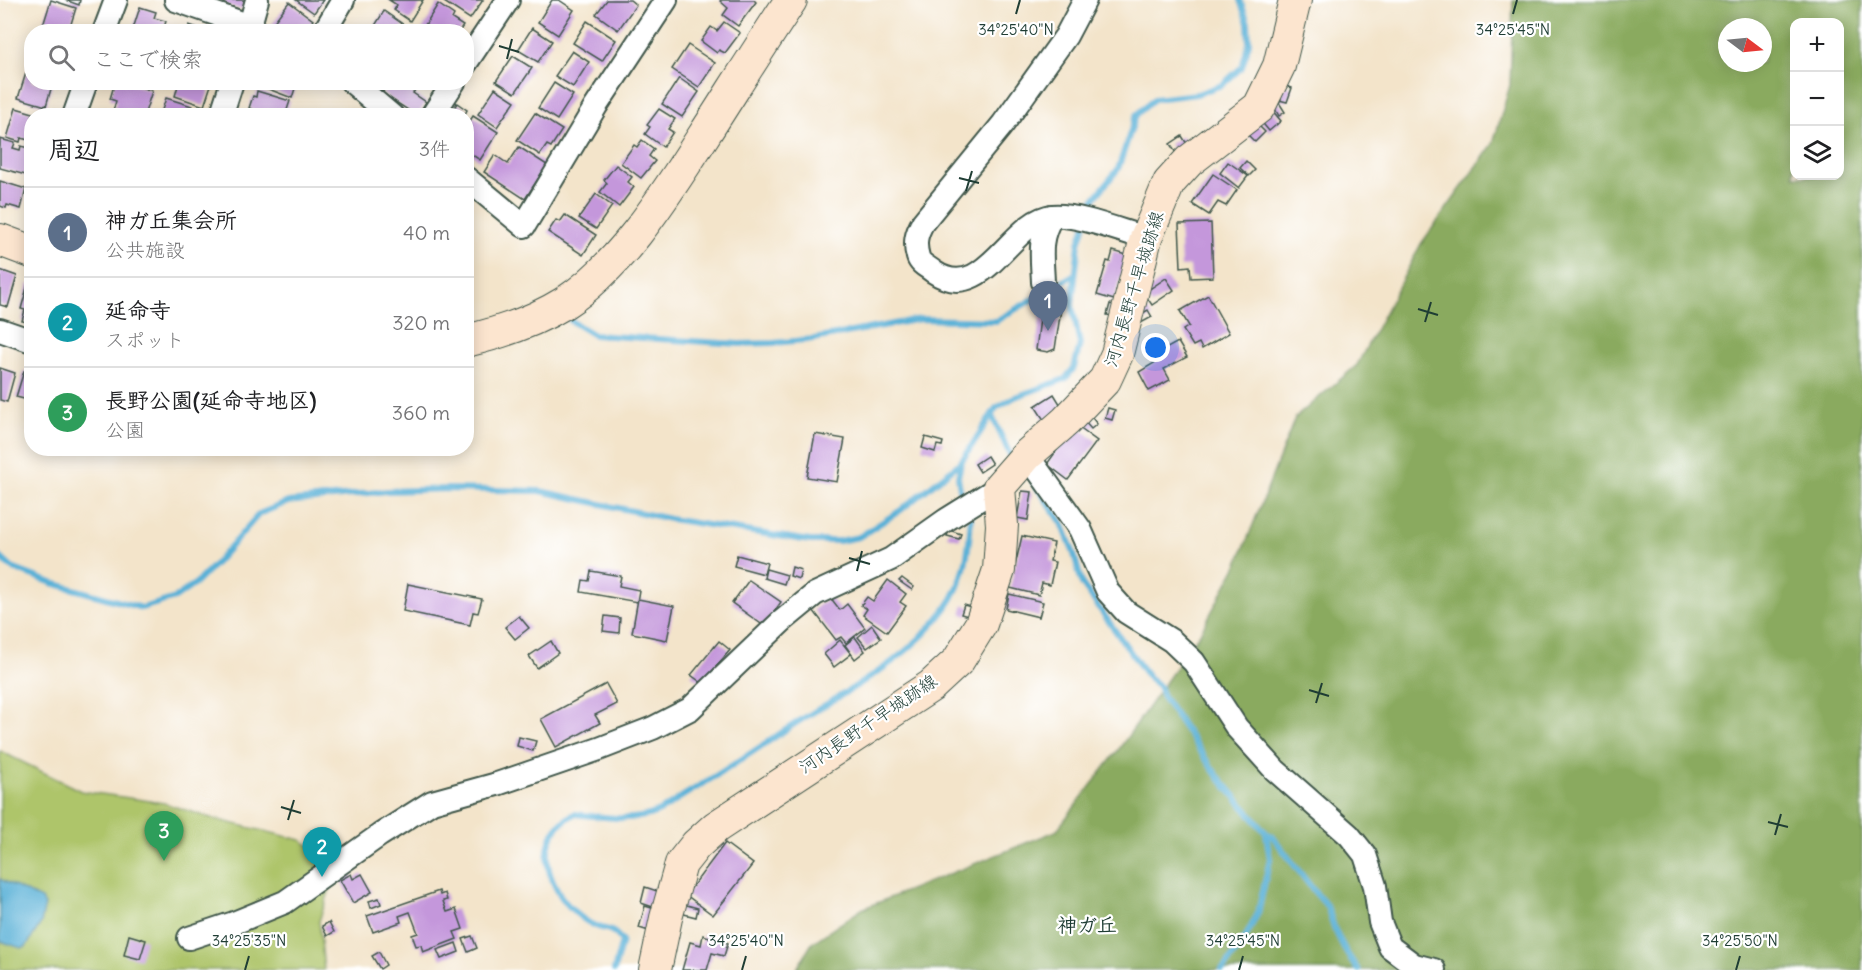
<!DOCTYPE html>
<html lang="ja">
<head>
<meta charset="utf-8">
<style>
  body { margin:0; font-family:Delius,"Klee One",sans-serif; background:#f2f2f2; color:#202124 }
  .controls { position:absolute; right:18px; top:18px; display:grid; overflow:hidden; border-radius:12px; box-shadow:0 3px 15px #0003 }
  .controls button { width:54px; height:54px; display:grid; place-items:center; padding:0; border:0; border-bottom:2px solid #e0e0e0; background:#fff; color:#202124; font:30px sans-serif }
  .compass { position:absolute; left:1718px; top:18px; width:54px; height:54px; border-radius:50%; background:#fff; box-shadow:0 3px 15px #0003; rotate:106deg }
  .you { position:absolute; left:1156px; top:348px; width:21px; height:21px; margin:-15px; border:4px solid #fff; border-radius:50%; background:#1a73e8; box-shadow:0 0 0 9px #1a73e833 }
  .badge { display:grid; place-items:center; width:39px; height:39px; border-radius:50%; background:#d93025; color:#fff; font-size:20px; font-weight:700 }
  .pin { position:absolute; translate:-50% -50px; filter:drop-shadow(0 2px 3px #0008) }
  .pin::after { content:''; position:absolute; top:32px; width:21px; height:18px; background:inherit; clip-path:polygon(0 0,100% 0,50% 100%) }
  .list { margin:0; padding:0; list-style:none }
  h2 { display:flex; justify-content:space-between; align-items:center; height:78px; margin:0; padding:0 24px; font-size:26px }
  h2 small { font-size:20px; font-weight:400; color:#757577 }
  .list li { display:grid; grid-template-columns:39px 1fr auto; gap:18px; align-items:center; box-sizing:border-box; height:90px; padding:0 24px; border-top:2px solid #e0e0e0 }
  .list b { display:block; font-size:22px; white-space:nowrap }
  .list p { margin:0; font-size:20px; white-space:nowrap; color:#757577 }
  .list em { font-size:20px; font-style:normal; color:#757577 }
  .icon { flex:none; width:33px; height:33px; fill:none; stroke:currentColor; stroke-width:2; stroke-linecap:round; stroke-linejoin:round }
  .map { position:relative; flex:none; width:1862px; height:970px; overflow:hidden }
  .search { position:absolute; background:#fff; box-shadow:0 3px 15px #0003; left:24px; top:24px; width:450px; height:66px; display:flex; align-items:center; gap:15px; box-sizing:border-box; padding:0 21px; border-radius:24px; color:#757577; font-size:22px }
  .panel { position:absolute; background:#fff; box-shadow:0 3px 15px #0003; left:24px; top:108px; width:450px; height:348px; border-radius:24px }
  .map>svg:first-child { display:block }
  .green { fill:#aec56a; stroke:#66814f; stroke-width:1.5 }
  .forest { fill:#8aaa5e; stroke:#547449; stroke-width:1.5; fill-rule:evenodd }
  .water { fill:#5ab1d7; stroke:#3c7786; stroke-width:1.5 }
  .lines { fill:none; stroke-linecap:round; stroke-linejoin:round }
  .stream { stroke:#5ab1d7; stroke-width:6 }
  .building { fill:#c497db }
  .street-casing { stroke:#3f564a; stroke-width:26 }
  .secondary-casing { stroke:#3f564a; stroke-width:34 }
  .street { stroke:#fff; stroke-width:22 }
  .secondary { stroke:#fce5cf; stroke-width:32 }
  .ticks { fill:none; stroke:#1f3d34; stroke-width:2 }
  .labels { text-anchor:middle; stroke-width:4.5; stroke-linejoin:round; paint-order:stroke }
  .street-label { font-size:18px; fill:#1f3d34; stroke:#fff }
  .neighbourhood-label { font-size:20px; font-weight:bold; fill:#1f3d34; stroke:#fff }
  .ticks-label { font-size:15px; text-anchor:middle; fill:#1f3d34; stroke:#fff; stroke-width:4.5; stroke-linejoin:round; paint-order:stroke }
</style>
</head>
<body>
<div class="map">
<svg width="1862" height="970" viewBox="0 0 1862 970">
  <rect width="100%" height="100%" fill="#fff"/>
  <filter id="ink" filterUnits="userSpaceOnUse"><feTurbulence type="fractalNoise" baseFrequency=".0167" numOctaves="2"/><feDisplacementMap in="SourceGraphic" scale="12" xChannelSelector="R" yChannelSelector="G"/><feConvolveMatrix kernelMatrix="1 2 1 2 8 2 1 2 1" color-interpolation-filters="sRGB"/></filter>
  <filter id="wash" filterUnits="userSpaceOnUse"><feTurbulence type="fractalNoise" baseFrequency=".008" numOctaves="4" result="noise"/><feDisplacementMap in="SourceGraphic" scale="24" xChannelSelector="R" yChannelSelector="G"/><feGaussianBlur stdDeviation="1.35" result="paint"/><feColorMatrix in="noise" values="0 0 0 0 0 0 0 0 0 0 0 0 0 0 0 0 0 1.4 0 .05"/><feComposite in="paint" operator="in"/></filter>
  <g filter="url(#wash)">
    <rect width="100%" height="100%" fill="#f3e4ca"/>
    <polygon class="green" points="0,751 81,791 164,803 214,819 301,840 328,858 330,889 319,921 324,970 0,970"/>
    <path class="forest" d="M1513 0H1862V970H796L812 943 862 909 1056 831 1119 749 1200 633 1238 563 1295 418 1357 365 1421 244 1493 144 1510 85ZM1794 22H1840V176H1794ZM1727 27H1763V63H1727Z"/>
    <polygon class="water" points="0,879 41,899 45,905 41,923 26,947 21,948 0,941"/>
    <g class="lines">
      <g class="stream">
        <polyline points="1089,216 1094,199 1118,169 1136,115 1154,99 1197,94 1222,85 1242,67 1249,43 1248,23 1240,0"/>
        <polyline points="571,321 594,335 739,344 774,343 814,339 920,319 996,321 1075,274"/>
        <polyline points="992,416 1011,457"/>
        <polyline points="1033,482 1062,523 1074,554 1082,584 1149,678 1159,686 1163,697 1216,774 1266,833 1270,859 1258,913 1241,946 1222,970"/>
        <polyline points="961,495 958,477 961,463"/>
        <polyline points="0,557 12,568 52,583 142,608 175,598 196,583 216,563 259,514 288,502 387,491 449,489 540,491 670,519 810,541 839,541 859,537 901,510 961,462 996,408 1015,397 1065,379 1074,368 1080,344 1072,305 1079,243 1085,225"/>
        <polyline points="1266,833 1273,837 1314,891 1327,906 1335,930 1346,952 1358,970"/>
        <path d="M614 970 622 941C610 925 606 932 591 924 559 906 534 863 556 829 560 823 568 818 574 814 600 816 630 823 655 813 666 809 676 800 686 794 718 775 750 754 781 733 838 694 906 665 946 608 966 580 969 550 971 517"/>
      </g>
    </g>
    <g id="blocks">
      <g class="building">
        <polygon points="51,0 76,8 70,27 83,32 41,32"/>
        <polygon points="65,0 80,0 79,5"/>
        <polygon points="225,0 245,0 242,10 224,4"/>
        <polygon points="296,0 323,0 314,13"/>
        <polygon points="389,0 423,0 410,21 394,10 397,5"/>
        <polygon points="441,0 483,0 470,19"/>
        <polygon points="552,0 559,0 574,10 558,35 538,22"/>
        <polygon points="607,0 630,0 636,5 618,30 596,14"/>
        <polygon points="721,0 754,0 756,2 738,26 723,15 728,8 720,1"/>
        <polygon points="289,2 313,20 307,29 304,27 301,32 275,32 270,27"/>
        <polygon points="438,4 454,15 452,19 463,26 459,32 424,32 422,30"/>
        <polygon points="140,7 156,12 154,18 166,21 163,32 132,32"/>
        <polygon points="384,11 404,25 400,32 371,32"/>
        <polygon points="587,21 616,40 602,61 573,43"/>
        <polygon points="724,22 740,33 725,53 719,50 717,53 701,41 711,27 717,31"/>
        <polygon points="189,25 207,31 207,32 188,32"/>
        <polygon points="532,28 552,41 538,62 518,50"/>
        <polygon points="688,45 715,63 699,87 672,69"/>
        <polygon points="572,51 589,62 573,87 555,76"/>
        <polygon points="32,56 32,70 27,69"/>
        <polygon points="513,56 532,68 515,93 496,81"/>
        <polygon points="26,73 32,74 32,82 53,82 46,106 18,98"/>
        <polygon points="679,78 699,92 682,117 662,104"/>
        <polygon points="115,82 127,82 152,91 144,116 129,116 113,111 116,101 110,99"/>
        <polygon points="179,82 212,82 204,106 175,96"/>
        <polygon points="250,82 297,82 292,98"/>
        <polygon points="389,82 420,82 413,93 426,102 417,116 382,93"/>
        <polygon points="554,83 573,95 557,120 538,108"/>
        <polygon points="1283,85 1292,88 1287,102 1279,100"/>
        <polygon points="495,88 515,101 497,127 478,114"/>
        <polygon points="257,91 290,101 285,116 252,116 254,110 249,108 253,96 256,97"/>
        <polygon points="166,98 192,106 189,116 160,116"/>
        <polygon points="1278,101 1285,112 1279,116 1273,105"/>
        <polygon points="457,103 467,110 464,116 449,116"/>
        <polygon points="16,108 40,115 32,116 32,141 21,138 20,142 7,138"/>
        <polygon points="659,109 675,119 668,129 673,132 663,147 645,134 650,127 647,125"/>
        <polygon points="1272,110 1281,121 1269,131 1260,120"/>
        <polygon points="535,113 562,130 551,147 547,145 540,155 517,140"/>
        <polygon points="473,116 498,132 480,160 466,151 466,127"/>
        <polygon points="1256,123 1265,132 1255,142 1246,133"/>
        <polygon points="1182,136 1190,149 1178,156 1170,144"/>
        <polygon points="0,139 15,143 13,148 20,150 21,146 32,149 32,172 29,176 0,168"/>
        <polygon points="642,140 654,149 649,156 655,161 641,178 621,163 634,145 637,147"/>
        <polygon points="519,147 547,165 525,199 484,172 495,155 508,164"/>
        <polygon points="1246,161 1255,170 1249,176 1240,168"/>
        <polygon points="1228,162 1248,176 1239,188 1220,173"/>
        <polygon points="616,165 632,177 628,182 634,187 619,207 600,192 607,183 604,180"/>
        <polygon points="1213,174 1237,190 1226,206 1218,202 1209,215 1192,204"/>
        <polygon points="0,181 26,189 21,209 7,205 6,208 0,206"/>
        <polygon points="596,194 612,206 596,229 579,218"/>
        <polygon points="565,215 596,235 583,255 548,232 556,220 560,222"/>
        <polygon points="1211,223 1213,277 1191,278 1190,266 1181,267 1179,224"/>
        <polygon points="1113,251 1127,255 1114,300 1097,295 1107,261 1110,262"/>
        <polygon points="0,270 17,276 8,307 0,305"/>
        <polygon points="1166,278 1174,290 1152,305 1144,293"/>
        <polygon points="28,284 32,285 32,323 22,321 25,310 21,309"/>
        <polygon points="1208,295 1229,333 1202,349 1199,343 1193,346 1183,330 1189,326 1180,311"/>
        <polygon points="1050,300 1062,302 1055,349 1048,352 1036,350 1041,311 1049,312"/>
        <polygon points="1110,304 1119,306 1116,317 1107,315"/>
        <polygon points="1148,310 1152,317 1141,323 1138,316"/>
        <polygon points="1178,342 1187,357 1164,369 1170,380 1149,391 1139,372 1161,359 1158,353"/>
        <polygon points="0,368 15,373 7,402 0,400"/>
        <polygon points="24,371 32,373 32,401 16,397"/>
        <polygon points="1054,394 1062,407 1044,420 1035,406"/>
        <polygon points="1108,408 1115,410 1112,420 1105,418"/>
        <polygon points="1089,414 1097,424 1091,429 1083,420"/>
        <polygon points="1075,425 1097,441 1068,480 1047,464"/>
        <polygon points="815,434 845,439 837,482 807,477"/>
        <polygon points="925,437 943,442 942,446 937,445 935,452 922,448"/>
        <polygon points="987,456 992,464 980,472 975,464"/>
        <polygon points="1022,491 1032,492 1028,520 1017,518"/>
        <polygon points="949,530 961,534 959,539 947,536"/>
        <polygon points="1022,536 1054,543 1050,561 1055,562 1050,585 1042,583 1039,595 1010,588"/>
        <polygon points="737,555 767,563 764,574 734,566"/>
        <polygon points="792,567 801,570 799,579 790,576"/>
        <polygon points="766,569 787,575 784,584 764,578"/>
        <polygon points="591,571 621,576 619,586 639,590 637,602 581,592 583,580 589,581"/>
        <polygon points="902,578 914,587 912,590 899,581"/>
        <polygon points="749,580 781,602 764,626 732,603"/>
        <polygon points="888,580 906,594 900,602 906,606 887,632 863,615 867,609 861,605 867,597 873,601"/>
        <polygon points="408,584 482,599 478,613 473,612 470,625 403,611"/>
        <polygon points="1009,594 1043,602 1039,617 1006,609"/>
        <polygon points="830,597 840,610 847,604 865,628 846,643 841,637 836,640 813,610"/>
        <polygon points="638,599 674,606 667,640 632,633"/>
        <polygon points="964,605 971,607 968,616 961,614"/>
        <polygon points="519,616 529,628 515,639 505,627"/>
        <polygon points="605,616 620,618 619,633 603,631"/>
        <polygon points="872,625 881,638 867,648 858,637"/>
        <polygon points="855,637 865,651 855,659 845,645"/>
        <polygon points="840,640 851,654 834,667 824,654"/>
        <polygon points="551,641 558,653 537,668 529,656"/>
        <polygon points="719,641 730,650 702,683 691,675"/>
        <polygon points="606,684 617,704 595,715 600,723 556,747 541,719"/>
        <polygon points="519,737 536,741 533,751 517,746"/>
        <polygon points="725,843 753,864 713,915 686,895"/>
        <polygon points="351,874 353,879 362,874 372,892 353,903 340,880"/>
        <polygon points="645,887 660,892 656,908 641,903"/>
        <polygon points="439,891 440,895 445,893 447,900 443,901 447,912 456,909 463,929 454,932 457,939 423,952 421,945 416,946 412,935 418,933 410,912 399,916 401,922 373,932 367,916"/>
        <polygon points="379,898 381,904 371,908 369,901"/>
        <polygon points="683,904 698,908 696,917 680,913"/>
        <polygon points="645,906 655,909 649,931 639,928"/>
        <polygon points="329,922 334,932 327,936 322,926"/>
        <polygon points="129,935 146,940 140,959 124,955"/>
        <polygon points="703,935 728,943 724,956 712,953 707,970 682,970 690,942 701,945"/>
        <polygon points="472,936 477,948 468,952 463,939"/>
        <polygon points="456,943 459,952 441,959 437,950"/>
        <polygon points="379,952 386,965 380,969 372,956"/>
      </g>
    </g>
  </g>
  <g filter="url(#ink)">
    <use href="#blocks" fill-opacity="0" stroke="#3f564a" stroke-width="1.5"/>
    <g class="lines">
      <g class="street-casing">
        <g id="street">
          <polyline points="176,0 250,26"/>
          <path d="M1085 0 1066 36 1003 124 923 222C916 234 914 243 918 257 920 264 928 267 934 272 984 306 1010 220 1053 216 1078 214 1120 231 1146 238"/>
          <polyline points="104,32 116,0"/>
          <polyline points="248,32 257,0"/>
          <polyline points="324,32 343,0"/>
          <polyline points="466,63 508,0"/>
          <polyline points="352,82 392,116"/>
          <polyline points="74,116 86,82"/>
          <polyline points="221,116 232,82"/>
          <polyline points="432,116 454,82"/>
          <polyline points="466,178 524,226 596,106 666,0"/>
          <path d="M1043 282C1042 256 1038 239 1052 216"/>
          <polyline points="0,330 32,341"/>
          <polyline points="1027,455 1080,529 1108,592 1126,612 1172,641 1194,662 1237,728 1275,770 1349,835 1365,855 1375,886 1380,922 1390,947 1414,965 1434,970"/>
          <polyline points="189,938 234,923 285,902 380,835 432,802 497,784 599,749 653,728 690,709 781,622 815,594 891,559 946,520 999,487"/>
        </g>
      </g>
      <g class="secondary-casing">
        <g id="secondary">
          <polyline points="0,240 32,252"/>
          <path d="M466 341C500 333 535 321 564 303 623 265 667 192 704 135 733 90 761 45 791 0"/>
          <polyline points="655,970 666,918 681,864 696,845 716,827 931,686 958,661 981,624 999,570 1002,525 999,487 1027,455 1066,421 1105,380 1117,354 1146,238 1169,183 1189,161 1259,107 1279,66 1295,0"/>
        </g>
      </g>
      <use href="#street" class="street"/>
      <use href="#secondary" class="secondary"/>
    </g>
  </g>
  <path class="ticks" d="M1016 14 1020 0M1513 14 1517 0M499 46 519 52M507 59 512 39M959 178 979 183M966 191 972 171M1418 309 1438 315M1425 322 1431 302M849 558 870 564M857 571 862 551M1309 690 1329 696M1316 703 1322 683M281 807 301 813M288 820 294 800M1768 822 1788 827M1775 835 1781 814M245 970 249 956M742 970 746 956M1239 970 1243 956M1736 970 1740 956"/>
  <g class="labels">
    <g class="street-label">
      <text transform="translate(1134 289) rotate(-73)" y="6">河内長野千早城跡線</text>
      <text transform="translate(868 724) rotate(-34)" y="6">河内長野千早城跡線</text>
    </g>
    <g class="neighbourhood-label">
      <text x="1087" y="932">神ガ丘</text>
    </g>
  </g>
  <g class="ticks-label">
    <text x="1016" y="35">34°25'40"N</text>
    <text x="1513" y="35">34°25'45"N</text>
    <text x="249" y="946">34°25'35"N</text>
    <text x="746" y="946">34°25'40"N</text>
    <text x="1243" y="946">34°25'45"N</text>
    <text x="1740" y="946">34°25'50"N</text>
  </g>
</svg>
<div class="controls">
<button>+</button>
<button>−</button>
<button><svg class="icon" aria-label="layers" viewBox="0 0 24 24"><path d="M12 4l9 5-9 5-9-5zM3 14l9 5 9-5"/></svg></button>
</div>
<svg class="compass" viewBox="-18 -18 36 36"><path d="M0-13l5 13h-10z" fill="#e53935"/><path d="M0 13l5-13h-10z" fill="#757577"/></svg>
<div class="you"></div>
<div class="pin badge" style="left:1048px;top:331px;background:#5c6f8a">1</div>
<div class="pin badge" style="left:322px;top:877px;background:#0f9aa8">2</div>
<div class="pin badge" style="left:164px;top:861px;background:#2e9e5b">3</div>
<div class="search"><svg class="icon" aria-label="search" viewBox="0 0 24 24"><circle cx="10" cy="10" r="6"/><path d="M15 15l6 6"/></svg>ここで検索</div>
<section class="panel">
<h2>周辺<small>3件</small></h2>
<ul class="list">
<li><span class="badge" style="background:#5c6f8a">1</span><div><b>神ガ丘集会所</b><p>公共施設</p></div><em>40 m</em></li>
<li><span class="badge" style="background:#0f9aa8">2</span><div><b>延命寺</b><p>スポット</p></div><em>320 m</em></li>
<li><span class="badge" style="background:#2e9e5b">3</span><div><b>長野公園(延命寺地区)</b><p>公園</p></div><em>360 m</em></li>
</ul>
</section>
</div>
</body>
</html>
